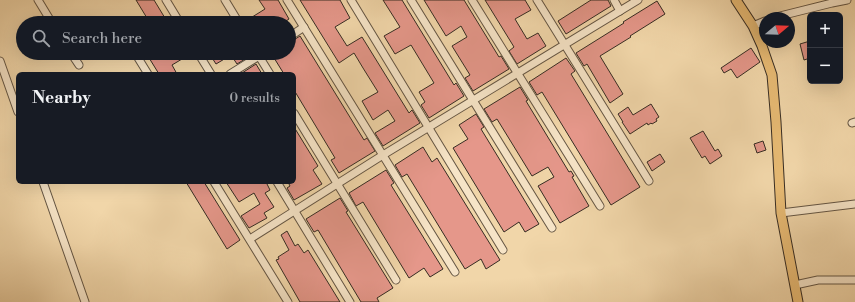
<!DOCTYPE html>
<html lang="en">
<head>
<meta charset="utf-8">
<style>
  body { margin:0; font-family:"Libre Bodoni",serif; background:#242831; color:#f1f3f6 }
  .controls { position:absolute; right:12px; top:12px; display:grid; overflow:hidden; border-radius:6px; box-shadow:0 4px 16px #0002 }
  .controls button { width:36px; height:36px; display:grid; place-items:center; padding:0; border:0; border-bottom:1px solid #363941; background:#171b24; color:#f1f3f6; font:20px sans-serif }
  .compass { position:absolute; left:759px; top:12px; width:36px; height:36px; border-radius:50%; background:#171b24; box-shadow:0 4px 16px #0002; rotate:71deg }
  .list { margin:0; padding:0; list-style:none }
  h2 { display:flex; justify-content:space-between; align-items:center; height:52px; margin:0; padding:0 16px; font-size:17px }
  h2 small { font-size:13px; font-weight:400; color:#9ea1a6 }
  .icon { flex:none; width:22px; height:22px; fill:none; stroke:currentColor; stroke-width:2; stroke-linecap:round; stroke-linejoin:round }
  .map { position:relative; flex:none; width:855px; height:302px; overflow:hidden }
  .search { position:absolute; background:#171b24; box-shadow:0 4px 16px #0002; left:16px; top:16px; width:280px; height:44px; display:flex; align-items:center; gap:10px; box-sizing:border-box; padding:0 14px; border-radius:22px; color:#9ea1a6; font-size:15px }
  .panel { position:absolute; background:#171b24; box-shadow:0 4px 16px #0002; left:16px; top:72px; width:280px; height:112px; border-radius:6px }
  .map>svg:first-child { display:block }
  .building { fill:#e5978a; stroke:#362c23 }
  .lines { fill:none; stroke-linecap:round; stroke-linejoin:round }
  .minor-casing { stroke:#655644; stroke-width:9 }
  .major-casing { stroke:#362c23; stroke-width:11 }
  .minor { stroke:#f6e4c7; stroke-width:7 }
  .major { stroke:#e8bb74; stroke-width:9 }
</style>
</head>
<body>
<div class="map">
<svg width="855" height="302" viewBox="0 0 855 302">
  <rect width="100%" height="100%" fill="#f1d6a9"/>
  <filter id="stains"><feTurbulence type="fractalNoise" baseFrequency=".005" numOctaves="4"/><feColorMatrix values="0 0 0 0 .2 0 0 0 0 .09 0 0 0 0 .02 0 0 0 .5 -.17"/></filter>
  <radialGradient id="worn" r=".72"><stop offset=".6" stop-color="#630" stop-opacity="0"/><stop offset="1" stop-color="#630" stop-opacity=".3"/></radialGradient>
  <g class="building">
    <polygon points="136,0 154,0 168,23 150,23"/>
    <polygon points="259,0 278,0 289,19 283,23 252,23 249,19 265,9"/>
    <polygon points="300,0 340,0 350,18 335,27 347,46 362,37 409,113 412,110 420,123 383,146 375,133 395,121 388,110 373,120 362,101 378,92 363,68 354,53 339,63"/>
    <polygon points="383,0 402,0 454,85 456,83 464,96 429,118 421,105 425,102 419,92 434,83 411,45 395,54 384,36 400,27"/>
    <polygon points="424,0 464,0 499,57 501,56 509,69 473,91 465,78 470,75 452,46 467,37 461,26 446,36"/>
    <polygon points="485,0 525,0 531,10 515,19 527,39 538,33 546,46 517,64 509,51 514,47"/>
    <polygon points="591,0 608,0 611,6 566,34 558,21"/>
    <polygon points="657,1 665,14 630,36 631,37 600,56 623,94 610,103 587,64 584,66 576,53 624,23 623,22"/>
    <polygon points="300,36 364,140 367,138 375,151 339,173 331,160 335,158 294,90 294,74 284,74 271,53 289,53 289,43"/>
    <polygon points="810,41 810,58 804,60 800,44"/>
    <polygon points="751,48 760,62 737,78 731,69 724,73 721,68"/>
    <polygon points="146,53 192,53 172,65 177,74 159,74"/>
    <polygon points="209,53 248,53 250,56 237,64 231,55 216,64"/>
    <polygon points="566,58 575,71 571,74 640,187 611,205 542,92 537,95 529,82"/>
    <polygon points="256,64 262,74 243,74 242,73"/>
    <polygon points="520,87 528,100 526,101 569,172 571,171 574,176 572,177 589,206 560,223 538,186 554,177 548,167 532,176 497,119 492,122 484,109"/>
    <polygon points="651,104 659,117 656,119 657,121 652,124 651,123 648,125 647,123 630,134 622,122 623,122 618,114 628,107 633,115"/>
    <polygon points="476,114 484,127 481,129 539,224 525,232 519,222 504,232 453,148 468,139 459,125"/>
    <polygon points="294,127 318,166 313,170 322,184 294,200 287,188 290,186 288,182 294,182"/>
    <polygon points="703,131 715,151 718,149 722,156 710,164 705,156 702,158 690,138"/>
    <polygon points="763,141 766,150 757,153 754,144"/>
    <polygon points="423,147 432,162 437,158 500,260 486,269 481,259 465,269 407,174 402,177 395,165"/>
    <polygon points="660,154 665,162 652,171 647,162"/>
    <polygon points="386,170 394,183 391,185 443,269 430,277 424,268 409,278 363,202 356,206 349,193"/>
    <polygon points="186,182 204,182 240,240 227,249"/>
    <polygon points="226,182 266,182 270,190 265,193 274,207 264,213 267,218 249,228 241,216 260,204 254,193 239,202"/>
    <polygon points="340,198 348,211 346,212 393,288 377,298 379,302 361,302 318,230 314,232 306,219"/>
    <polygon points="287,231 295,246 298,244 304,253 308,250 340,302 300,302 276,260 279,259 278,257 289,250 281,235"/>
  </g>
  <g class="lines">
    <g class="minor-casing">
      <g id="minor">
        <polyline points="38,0 52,23"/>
        <polyline points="166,0 180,23"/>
        <polyline points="225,0 239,23"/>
        <polyline points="287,0 455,272"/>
        <polyline points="351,0 503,250"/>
        <polyline points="411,0 552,228"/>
        <polyline points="472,0 600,206"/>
        <polyline points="537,0 649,181"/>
        <polyline points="614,0 620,11"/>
        <polyline points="772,18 832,3 847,0"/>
        <polyline points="753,26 765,21"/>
        <polyline points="289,37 304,27"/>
        <polyline points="71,53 79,65"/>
        <polyline points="135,53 148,74"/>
        <polyline points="198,53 211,74"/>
        <polyline points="257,53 270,74"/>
        <polyline points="0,61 18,112"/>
        <polyline points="230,74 264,53"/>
        <polyline points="294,113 396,280"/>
        <polyline points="852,123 855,122"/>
        <polyline points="43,182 85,302"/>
        <polyline points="214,182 288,302"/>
        <polyline points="277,182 350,302"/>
        <polyline points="781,213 855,204"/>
        <polyline points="250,239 383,155 638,0"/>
        <polyline points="795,285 818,280 855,280"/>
      </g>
    </g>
    <g class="major-casing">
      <polyline id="major" points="736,0 753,26 762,46 772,75 776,122 781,213 798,302"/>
    </g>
    <use href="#minor" class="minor"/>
    <use href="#major" class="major"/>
  </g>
  <rect width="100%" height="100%" filter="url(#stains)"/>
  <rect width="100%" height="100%" fill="url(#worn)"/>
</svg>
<div class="controls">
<button>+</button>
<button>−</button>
</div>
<svg class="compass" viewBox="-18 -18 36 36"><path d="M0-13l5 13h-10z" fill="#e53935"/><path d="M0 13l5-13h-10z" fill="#9ea1a6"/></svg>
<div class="search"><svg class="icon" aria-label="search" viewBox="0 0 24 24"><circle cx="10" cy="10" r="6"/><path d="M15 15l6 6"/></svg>Search here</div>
<section class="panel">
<h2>Nearby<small>0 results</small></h2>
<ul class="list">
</ul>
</section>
</div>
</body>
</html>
